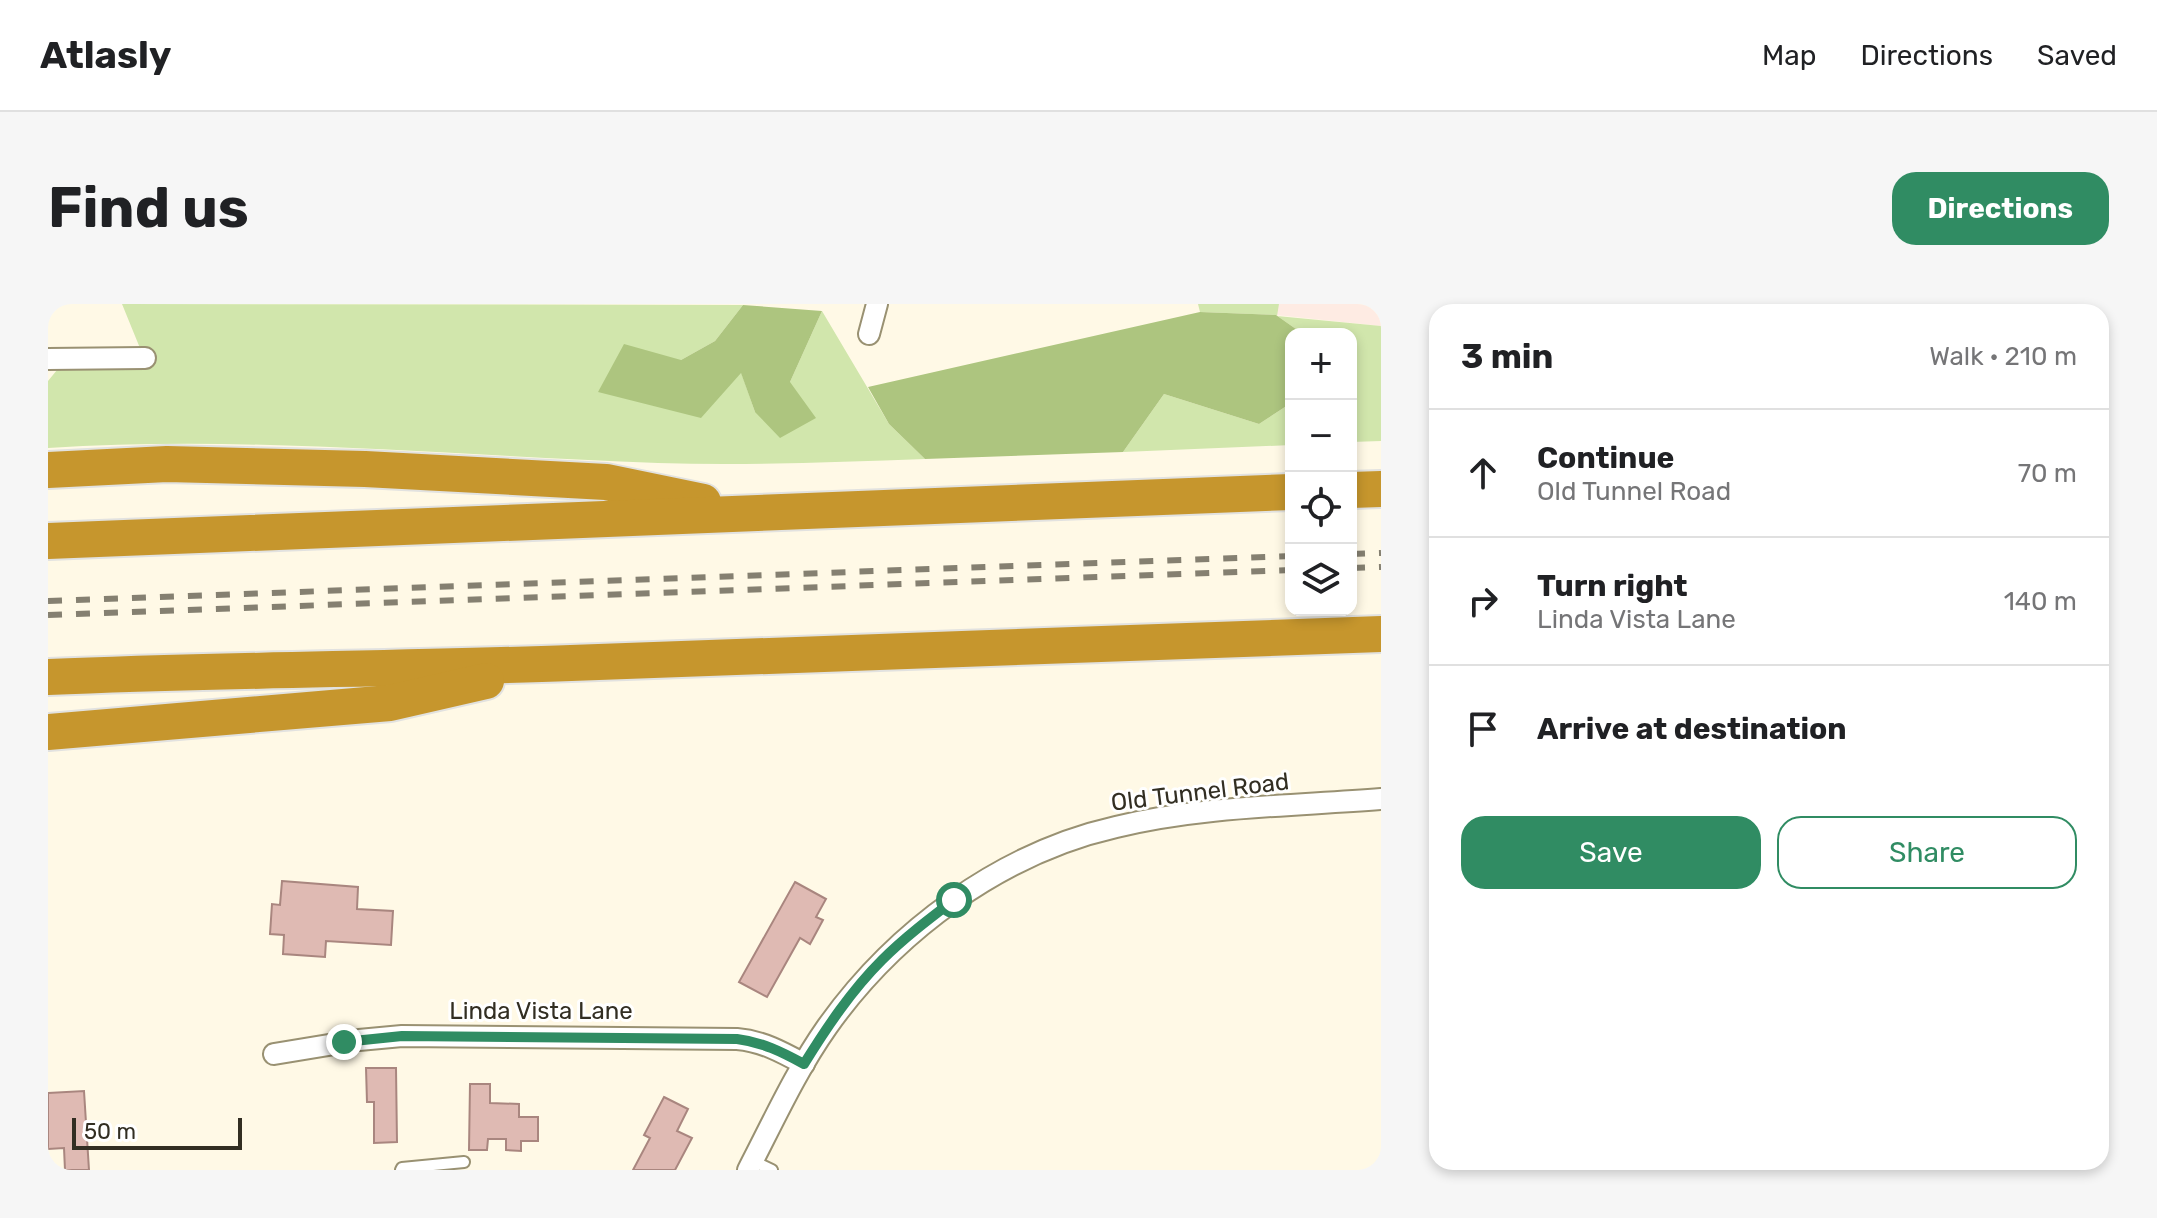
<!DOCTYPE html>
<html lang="en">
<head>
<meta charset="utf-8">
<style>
  body { margin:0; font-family:Rubik,sans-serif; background:#f6f6f6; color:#202124 }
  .controls { position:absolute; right:24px; top:24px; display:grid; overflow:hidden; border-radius:16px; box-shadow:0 4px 12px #0003 }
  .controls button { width:72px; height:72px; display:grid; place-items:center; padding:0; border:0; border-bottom:2px solid #e0e0e0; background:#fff; color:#202124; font:40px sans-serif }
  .scale { position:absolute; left:24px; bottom:20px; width:170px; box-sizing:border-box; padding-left:8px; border:4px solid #322e22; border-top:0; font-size:22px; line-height:28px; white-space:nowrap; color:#322e22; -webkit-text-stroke:6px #fff; paint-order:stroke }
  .stop { position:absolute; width:24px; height:24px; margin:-18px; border:6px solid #308c63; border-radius:50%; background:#fff }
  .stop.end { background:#308c63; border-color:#fff; box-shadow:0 2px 8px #0008 }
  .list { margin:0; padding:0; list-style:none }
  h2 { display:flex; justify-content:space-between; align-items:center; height:104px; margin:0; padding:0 32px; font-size:34px }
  h2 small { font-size:26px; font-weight:400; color:#757577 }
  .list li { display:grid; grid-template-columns:52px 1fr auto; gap:24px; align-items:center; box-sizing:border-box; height:128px; padding:0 32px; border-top:2px solid #e0e0e0 }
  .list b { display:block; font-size:30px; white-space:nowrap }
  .list p { margin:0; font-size:26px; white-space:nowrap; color:#757577 }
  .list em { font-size:26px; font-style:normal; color:#757577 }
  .actions { display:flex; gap:16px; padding:24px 32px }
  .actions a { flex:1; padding:18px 0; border:2px solid #308c63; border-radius:24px; text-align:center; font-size:28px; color:#308c63 }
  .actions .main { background:#308c63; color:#fff }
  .icon { flex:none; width:44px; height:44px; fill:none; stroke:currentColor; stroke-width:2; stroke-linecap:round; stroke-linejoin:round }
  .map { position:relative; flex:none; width:1333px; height:866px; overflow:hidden; border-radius:24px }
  header { display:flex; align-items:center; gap:48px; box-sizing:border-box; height:112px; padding:0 40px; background:#fff; border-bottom:2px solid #e0e0e0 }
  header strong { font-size:38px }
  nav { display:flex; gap:44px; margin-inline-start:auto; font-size:28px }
  .intro { display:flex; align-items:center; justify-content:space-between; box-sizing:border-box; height:192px; padding:0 48px }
  h1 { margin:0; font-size:56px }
  .button { padding:20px 36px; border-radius:24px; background:#308c63; color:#fff; font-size:28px; font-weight:700 }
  main { display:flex; gap:48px; padding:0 48px }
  aside { flex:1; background:#fff; border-radius:24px; box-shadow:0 4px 12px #0003 }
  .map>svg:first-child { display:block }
  .commercial { fill:#feebe3 }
  .green { fill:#d1e6ac }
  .forest { fill:#adc57f }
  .building { fill:#dfbab3; stroke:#a9867f; stroke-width:2 }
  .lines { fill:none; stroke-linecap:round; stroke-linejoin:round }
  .service-casing { stroke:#999172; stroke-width:14 }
  .minor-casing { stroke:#999172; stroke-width:24 }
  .motorway-casing { stroke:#e2e2e0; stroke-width:40 }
  .service { stroke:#fff; stroke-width:10 }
  .minor { stroke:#fff; stroke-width:20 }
  .motorway { stroke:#c6962d; stroke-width:36 }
  .rail { stroke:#858071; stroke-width:6; stroke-dasharray:14 14; stroke-linecap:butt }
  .route { stroke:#308c63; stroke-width:10 }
  .labels { text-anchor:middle; stroke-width:6; stroke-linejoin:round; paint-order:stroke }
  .street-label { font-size:24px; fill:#322e22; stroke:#fff }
</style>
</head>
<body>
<header>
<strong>Atlasly</strong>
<nav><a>Map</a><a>Directions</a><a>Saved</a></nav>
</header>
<div class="intro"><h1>Find us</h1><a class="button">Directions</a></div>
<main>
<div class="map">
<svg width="1333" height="866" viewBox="0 0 1333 866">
  <rect width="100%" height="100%" fill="#fff9e6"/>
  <polygon class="commercial" points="1231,0 1333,0 1333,22 1228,11"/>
  <g class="green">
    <path d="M74 0 695 1 667 37 633 56 550 88 693 68 707 108 742 78 774 7 841 120 877 155C788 158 699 162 610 159 407 152 204 131 0 144V77L18 55 96 54Z"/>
    <polygon points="1150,0 1231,0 1229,12 1333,22 1333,137 1303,138 1303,30 1255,30 1228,11 1152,8"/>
    <polygon points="1116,90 1211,120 1243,99 1243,141 1075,148"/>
  </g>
  <g class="forest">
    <polygon points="695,1 774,7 742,78 768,114 732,134 707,108 693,69 653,114 550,88 576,40 633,56 667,37"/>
    <polygon points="1152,8 1228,11 1255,30 1243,30 1243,99 1211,120 1116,90 1075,148 877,155 841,120 820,83"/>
  </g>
  <g class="building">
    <polygon points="234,577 310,583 309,605 345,607 343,641 278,637 277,653 235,650 236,631 222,630 224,600 232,601"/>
    <polygon points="747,578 778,595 768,613 775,616 762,640 752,634 719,693 691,678"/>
    <polygon points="318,764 348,764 349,838 326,839 326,798 319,798"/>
    <polygon points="422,780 442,780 442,799 471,800 471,813 490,813 490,837 473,837 473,847 458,846 458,835 440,835 439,846 421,846"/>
    <polygon points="36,787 41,866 17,866 16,844 0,845 0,789"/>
    <polygon points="616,793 640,805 629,827 644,834 627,866 585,866 602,834 596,831"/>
  </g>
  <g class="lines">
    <g class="service-casing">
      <g id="service">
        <polyline points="705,857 724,866"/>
        <polyline points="353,866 354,864 416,858"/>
      </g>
    </g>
    <g class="minor-casing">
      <g id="minor">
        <polyline points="821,30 829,0"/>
        <polyline points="0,55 97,54"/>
        <path d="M226 750 311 736 354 732 689 735C714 737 734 748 756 760"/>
        <path d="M700 866C725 818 748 767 779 723 847 627 953 549 1068 523 1154 502 1245 502 1333 495"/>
      </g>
    </g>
    <g class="motorway-casing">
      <g id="motorway">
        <polyline points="0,166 119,160 317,165 558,178 655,198"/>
        <polyline points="1303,186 1333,185"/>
        <polyline points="0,237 1243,188"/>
        <path d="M0 373C174 366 348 365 523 359 793 350 1063 339 1333 330"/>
        <polyline points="0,428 342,399 438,377"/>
      </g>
    </g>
    <use href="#service" class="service"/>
    <use href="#minor" class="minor"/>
    <use href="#motorway" class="motorway"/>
    <g class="rail">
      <polyline points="1303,250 1333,249"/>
      <polyline points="1303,264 1333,263"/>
      <polyline points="0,297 1243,252"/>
      <polyline points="0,311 1243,266"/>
    </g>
  </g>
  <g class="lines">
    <path class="route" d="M296 738 354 732 689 735C714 738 734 748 756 760 779 723 803 687 834 656 856 634 881 615 906 596"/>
  </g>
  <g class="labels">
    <g class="street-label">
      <text transform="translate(1152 488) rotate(-7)" y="8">Old Tunnel Road</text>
      <text x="493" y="715">Linda Vista Lane</text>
    </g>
  </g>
</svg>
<div class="controls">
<button>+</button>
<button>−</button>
<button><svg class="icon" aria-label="locate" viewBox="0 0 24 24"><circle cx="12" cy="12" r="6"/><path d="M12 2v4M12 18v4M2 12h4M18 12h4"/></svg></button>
<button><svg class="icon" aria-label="layers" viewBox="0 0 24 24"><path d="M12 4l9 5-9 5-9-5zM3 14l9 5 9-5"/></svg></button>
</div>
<div class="scale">50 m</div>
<div class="stop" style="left:906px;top:596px"></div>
<div class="stop end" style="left:296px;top:738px"></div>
</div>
<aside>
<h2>3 min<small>Walk · 210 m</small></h2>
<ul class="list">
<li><svg class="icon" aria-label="ahead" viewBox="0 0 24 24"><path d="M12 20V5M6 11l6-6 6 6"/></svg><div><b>Continue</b><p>Old Tunnel Road</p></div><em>70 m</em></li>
<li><svg class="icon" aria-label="right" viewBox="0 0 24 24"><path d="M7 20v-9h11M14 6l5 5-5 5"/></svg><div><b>Turn right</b><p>Linda Vista Lane</p></div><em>140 m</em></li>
<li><svg class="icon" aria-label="arrive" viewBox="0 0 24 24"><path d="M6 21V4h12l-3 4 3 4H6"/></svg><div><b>Arrive at destination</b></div></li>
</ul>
<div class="actions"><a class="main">Save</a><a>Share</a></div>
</aside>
</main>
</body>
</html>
